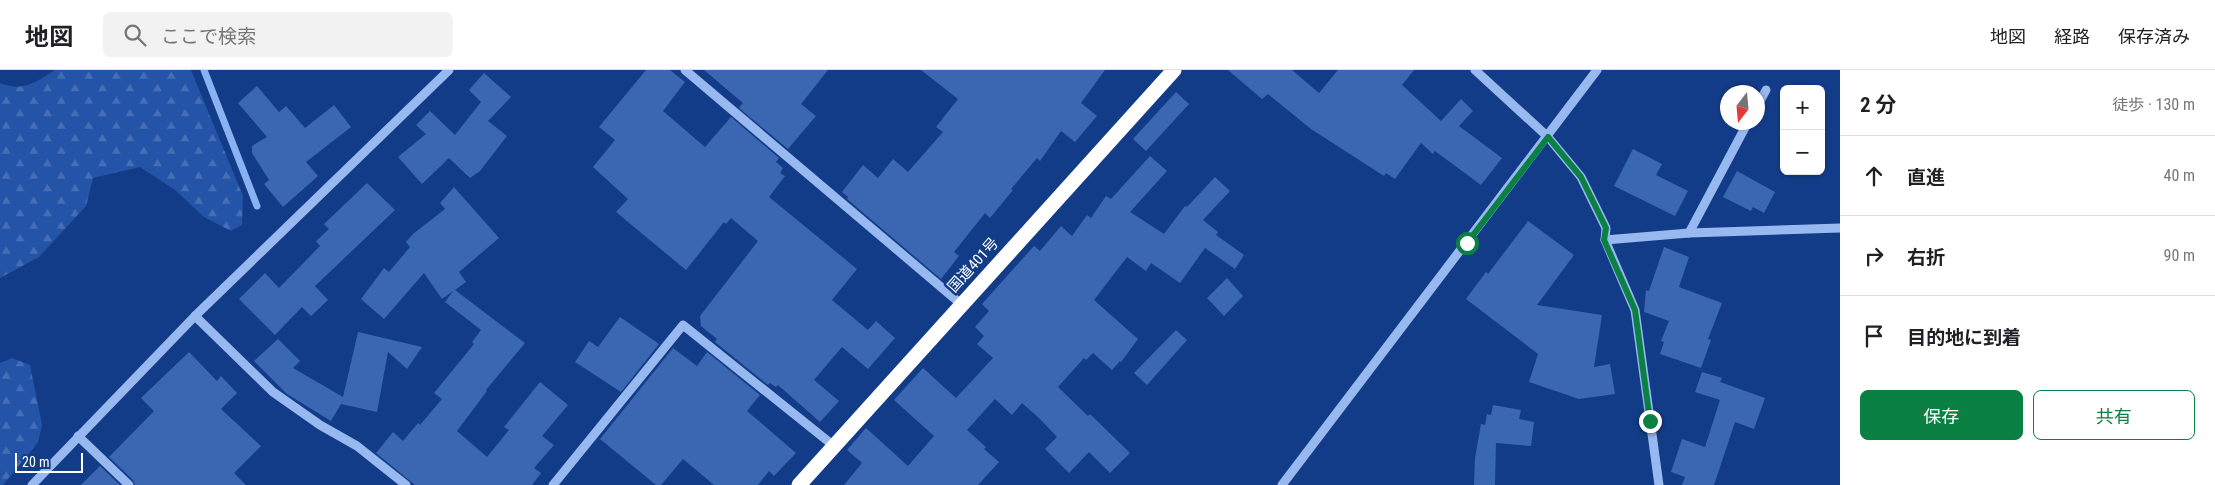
<!DOCTYPE html>
<html lang="ja">
<head>
<meta charset="utf-8">
<style>
  body { margin:0; font-family:"Roboto Condensed","Noto Sans JP",sans-serif; background:#f2f2f2; color:#202124 }
  .controls { position:absolute; right:15px; top:15px; display:grid; overflow:hidden; border-radius:8px; box-shadow:0 1px 4px #0004 }
  .controls button { width:45px; height:45px; display:grid; place-items:center; padding:0; border:0; border-bottom:1px solid #e0e0e0; background:#fff; color:#202124; font:25px sans-serif }
  .compass { position:absolute; left:1720px; top:15px; width:45px; height:45px; border-radius:50%; background:#fff; box-shadow:0 1px 4px #0004; rotate:196deg }
  .scale { position:absolute; left:15px; bottom:12px; width:68px; box-sizing:border-box; padding-left:5px; border:2px solid #fff; border-top:0; font-size:14px; line-height:18px; white-space:nowrap; color:#fff; -webkit-text-stroke:4px #133c88; paint-order:stroke }
  .stop { position:absolute; width:15px; height:15px; margin:-11px; border:4px solid #0b8043; border-radius:50%; background:#fff }
  .stop.end { background:#0b8043; border-color:#fff; box-shadow:0 1px 5px #0008 }
  .list { margin:0; padding:0; list-style:none }
  h2 { display:flex; justify-content:space-between; align-items:center; height:65px; margin:0; padding:0 20px; font-size:21px }
  h2 small { font-size:16px; font-weight:400; color:#757577 }
  .list li { display:grid; grid-template-columns:32px 1fr auto; gap:15px; align-items:center; box-sizing:border-box; height:80px; padding:0 20px; border-top:1px solid #e0e0e0 }
  .list b { display:block; font-size:19px; white-space:nowrap }
  .list em { font-size:16px; font-style:normal; color:#757577 }
  .actions { display:flex; gap:10px; padding:15px 20px }
  .actions a { flex:1; padding:11px 0; border:1px solid #0b8043; border-radius:8px; text-align:center; font-size:18px; color:#0b8043 }
  .actions .main { background:#0b8043; color:#fff }
  .icon { flex:none; width:28px; height:28px; fill:none; stroke:currentColor; stroke-width:2; stroke-linecap:round; stroke-linejoin:round }
  .map { position:relative; flex:none; width:1840px; height:415px; overflow:hidden }
  header { display:flex; align-items:center; gap:30px; box-sizing:border-box; height:70px; padding:0 25px; background:#fff; border-bottom:1px solid #e0e0e0 }
  header strong { font-size:24px }
  nav { display:flex; gap:28px; margin-inline-start:auto; font-size:18px }
  .search { width:350px; height:45px; background:#f2f2f2; display:flex; align-items:center; gap:12px; box-sizing:border-box; padding:0 18px; border-radius:8px; color:#757577; font-size:19px }
  main { display:flex }
  aside { flex:1; background:#fff }
  .map>svg:first-child { display:block }
  .forest { fill:url(#forest-firs) }
  .lines { fill:none; stroke-linecap:round; stroke-linejoin:round }
  .stream { stroke:#89b2f3; stroke-width:7 }
  .building { fill:#3b66b2 }
  .minor { stroke:#98b8f0; stroke-width:9 }
  .highway { stroke:#fff; stroke-width:15 }
  .route { stroke:#0b8043; stroke-width:6 }
  .labels { text-anchor:middle; stroke-width:5; stroke-linejoin:round; paint-order:stroke }
  .street-label { font-size:15px; fill:#fff; stroke:#133c88 }
</style>
</head>
<body>
<header>
<strong>地図</strong>
<div class="search"><svg class="icon" aria-label="search" viewBox="0 0 24 24"><circle cx="10" cy="10" r="6"/><path d="M15 15l6 6"/></svg>ここで検索</div>
<nav><a>地図</a><a>経路</a><a>保存済み</a></nav>
</header>
<main>
<div class="map">
<svg width="1840" height="415" viewBox="0 0 1840 415">
  <defs>
    <pattern id="forest-firs" width="22" height="20" patternUnits="userSpaceOnUse" patternTransform="scale(1.25)"><rect width="22" height="20" fill="#2454a7"/><path d="M5 1l3.5 6h-7zM16 11l3.5 6h-7z" fill="#456eb4"/></pattern>
  </defs>
  <rect width="100%" height="100%" fill="#133c88"/>
  <g class="forest">
    <path d="M55 0H191L243 126 242 155 231 161 204 147 175 120 140 97 93 108 86 136 39 187 0 208V13C23 22 35 13 55 0Z"/>
    <polygon points="12,288 30,295 42,355 38,372 3,415 0,415 0,293"/>
  </g>
  <g class="lines">
    <polyline class="stream" points="204,0 257,136"/>
  </g>
  <g class="building">
    <polygon points="646,0 670,0 685,12 663,41 705,77 731,47 779,88 776,92 783,98 780,103 785,106 769,127 857,199 832,230 868,260 876,251 895,268 868,299 842,277 814,310 839,331 820,352 778,315 776,317 770,313 768,315 715,272 717,269 701,256 700,246 758,171 731,148 726,154 724,152 686,200 616,142 628,129 593,97 615,70 599,57"/>
    <polygon points="704,0 828,0 801,34 816,46 788,79 739,38 743,33"/>
    <polygon points="921,0 1105,0 1081,33 1097,46 1075,72 1061,61 1040,91 1037,88 1011,119 1013,120 990,148 985,143 954,182 959,186 941,209 847,129 848,127 842,122 863,95 878,108 893,89 908,102 943,62 936,57 958,29"/>
    <polygon points="1228,0 1292,0 1319,23 1338,0 1414,0 1402,15 1441,51 1461,29 1473,41 1459,56 1502,88 1481,115 1435,81 1433,84 1421,73 1423,70 1395,109 1386,103 1384,106 1311,59 1268,24 1262,29"/>
    <polygon points="484,3 511,27 488,51 507,66 480,101 470,108 449,88 422,114 398,87 426,64 416,55 430,41 455,65 481,32 469,20"/>
    <polygon points="257,16 279,42 286,36 305,58 334,35 351,57 306,92 318,106 283,137 264,114 269,110 252,83 252,76 267,67 238,33"/>
    <polygon points="1176,22 1189,34 1146,81 1133,69"/>
    <polygon points="1633,79 1662,94 1656,105 1688,121 1675,146 1614,116"/>
    <polygon points="1150,86 1167,101 1130,142 1164,164 1185,136 1187,137 1215,107 1230,121 1203,150 1218,162 1216,165 1244,185 1235,199 1205,178 1180,213 1151,193 1146,201 1127,187 1094,230 1138,269 1121,292 1120,291 1112,300 1093,283 1086,290 1084,288 1058,317 1088,346 1090,344 1130,383 1110,403 1089,382 1069,403 1045,379 1057,367 1039,348 1022,333 1012,345 995,329 967,360 986,377 984,379 999,392 978,415 844,415 862,393 847,380 866,358 908,396 934,366 894,330 923,298 956,328 993,288 977,274 984,266 975,257 989,241 982,234 1034,176 1040,181 1061,156 1072,166 1087,145 1091,148 1106,126 1111,129"/>
    <polygon points="1737,101 1775,122 1764,143 1753,137 1751,141 1723,127"/>
    <polygon points="367,113 395,140 315,216 328,230 311,246 302,237 275,265 239,229 265,203 279,218 320,176 316,171 329,159 324,154"/>
    <polygon points="454,117 499,168 459,202 466,212 455,220 525,273 486,320 487,321 457,361 487,387 509,360 504,357 540,312 568,335 542,366 554,375 534,398 541,403 532,415 415,415 376,383 393,362 403,371 418,353 420,355 442,329 434,323 474,274 472,272 481,260 445,232 453,221 442,229 424,203 384,249 361,229 384,198 389,202 410,177 406,172 413,164 445,139 440,133"/>
    <polygon points="1528,151 1574,185 1537,235 1602,245 1594,297 1610,294 1615,324 1579,329 1529,312 1538,284 1466,229 1486,202 1488,204"/>
    <polygon points="1664,177 1689,187 1679,217 1722,233 1708,269 1711,270 1701,298 1660,284 1664,272 1661,271 1669,251 1644,242 1646,220 1649,221"/>
    <polygon points="1227,208 1243,226 1224,246 1207,228"/>
    <polygon points="620,247 659,274 621,322 575,292 589,271 598,277"/>
    <polygon points="1176,260 1187,270 1147,315 1134,303"/>
    <polygon points="358,262 422,277 407,299 388,282 377,342 341,334 331,351 287,324 254,291 278,269 300,291 293,298 343,327"/>
    <polygon points="673,278 697,296 707,282 760,325 747,341 796,383 774,406 769,401 758,415 714,415 683,389 661,415 656,415 600,369"/>
    <polygon points="189,282 217,311 221,306 237,323 221,339 261,376 234,403 246,415 135,415 133,410 109,387 154,341 141,328"/>
    <polygon points="1702,302 1722,308 1720,312 1765,328 1754,359 1735,352 1714,415 1682,415 1685,407 1671,402 1682,369 1705,377 1720,330 1695,322"/>
    <polygon points="1493,335 1521,340 1519,349 1534,352 1531,376 1496,373 1495,415 1474,415 1475,388 1481,354 1485,355 1487,344 1491,345"/>
    <polygon points="100,396 120,415 81,415"/>
  </g>
  <g class="lines">
    <g class="minor">
      <polyline points="685,0 961,234"/>
      <polyline points="1475,0 1548,67 1581,107 1606,158 1605,170 1635,240 1659,415"/>
      <polyline points="1758,35 1766,20"/>
      <polyline points="1689,163 1748,52"/>
      <polyline points="1605,170 1689,163 1840,158"/>
      <polyline points="195,246 273,322 320,355 357,376 406,415"/>
      <polyline points="78,366 129,415"/>
      <polyline points="32,415 195,246 449,0"/>
      <polyline points="553,415 683,255 834,376"/>
      <polyline points="1282,415 1597,0"/>
    </g>
    <polyline class="highway" points="799,415 1174,0"/>
  </g>
  <g class="lines">
    <polyline class="route" points="1467,173 1548,67 1581,107 1606,158 1604,170 1635,240 1650,351"/>
  </g>
  <g class="labels">
    <g class="street-label">
      <text transform="translate(973 195) rotate(-48)" y="5">国道401号</text>
    </g>
  </g>
</svg>
<div class="controls">
<button>+</button>
<button>−</button>
</div>
<svg class="compass" viewBox="-18 -18 36 36"><path d="M0-13l5 13h-10z" fill="#e53935"/><path d="M0 13l5-13h-10z" fill="#757577"/></svg>
<div class="scale">20 m</div>
<div class="stop" style="left:1467px;top:173px"></div>
<div class="stop end" style="left:1650px;top:351px"></div>
</div>
<aside>
<h2>2 分<small>徒歩 · 130 m</small></h2>
<ul class="list">
<li><svg class="icon" aria-label="ahead" viewBox="0 0 24 24"><path d="M12 20V5M6 11l6-6 6 6"/></svg><div><b>直進</b></div><em>40 m</em></li>
<li><svg class="icon" aria-label="right" viewBox="0 0 24 24"><path d="M7 20v-9h11M14 6l5 5-5 5"/></svg><div><b>右折</b></div><em>90 m</em></li>
<li><svg class="icon" aria-label="arrive" viewBox="0 0 24 24"><path d="M6 21V4h12l-3 4 3 4H6"/></svg><div><b>目的地に到着</b></div></li>
</ul>
<div class="actions"><a class="main">保存</a><a>共有</a></div>
</aside>
</main>
</body>
</html>
